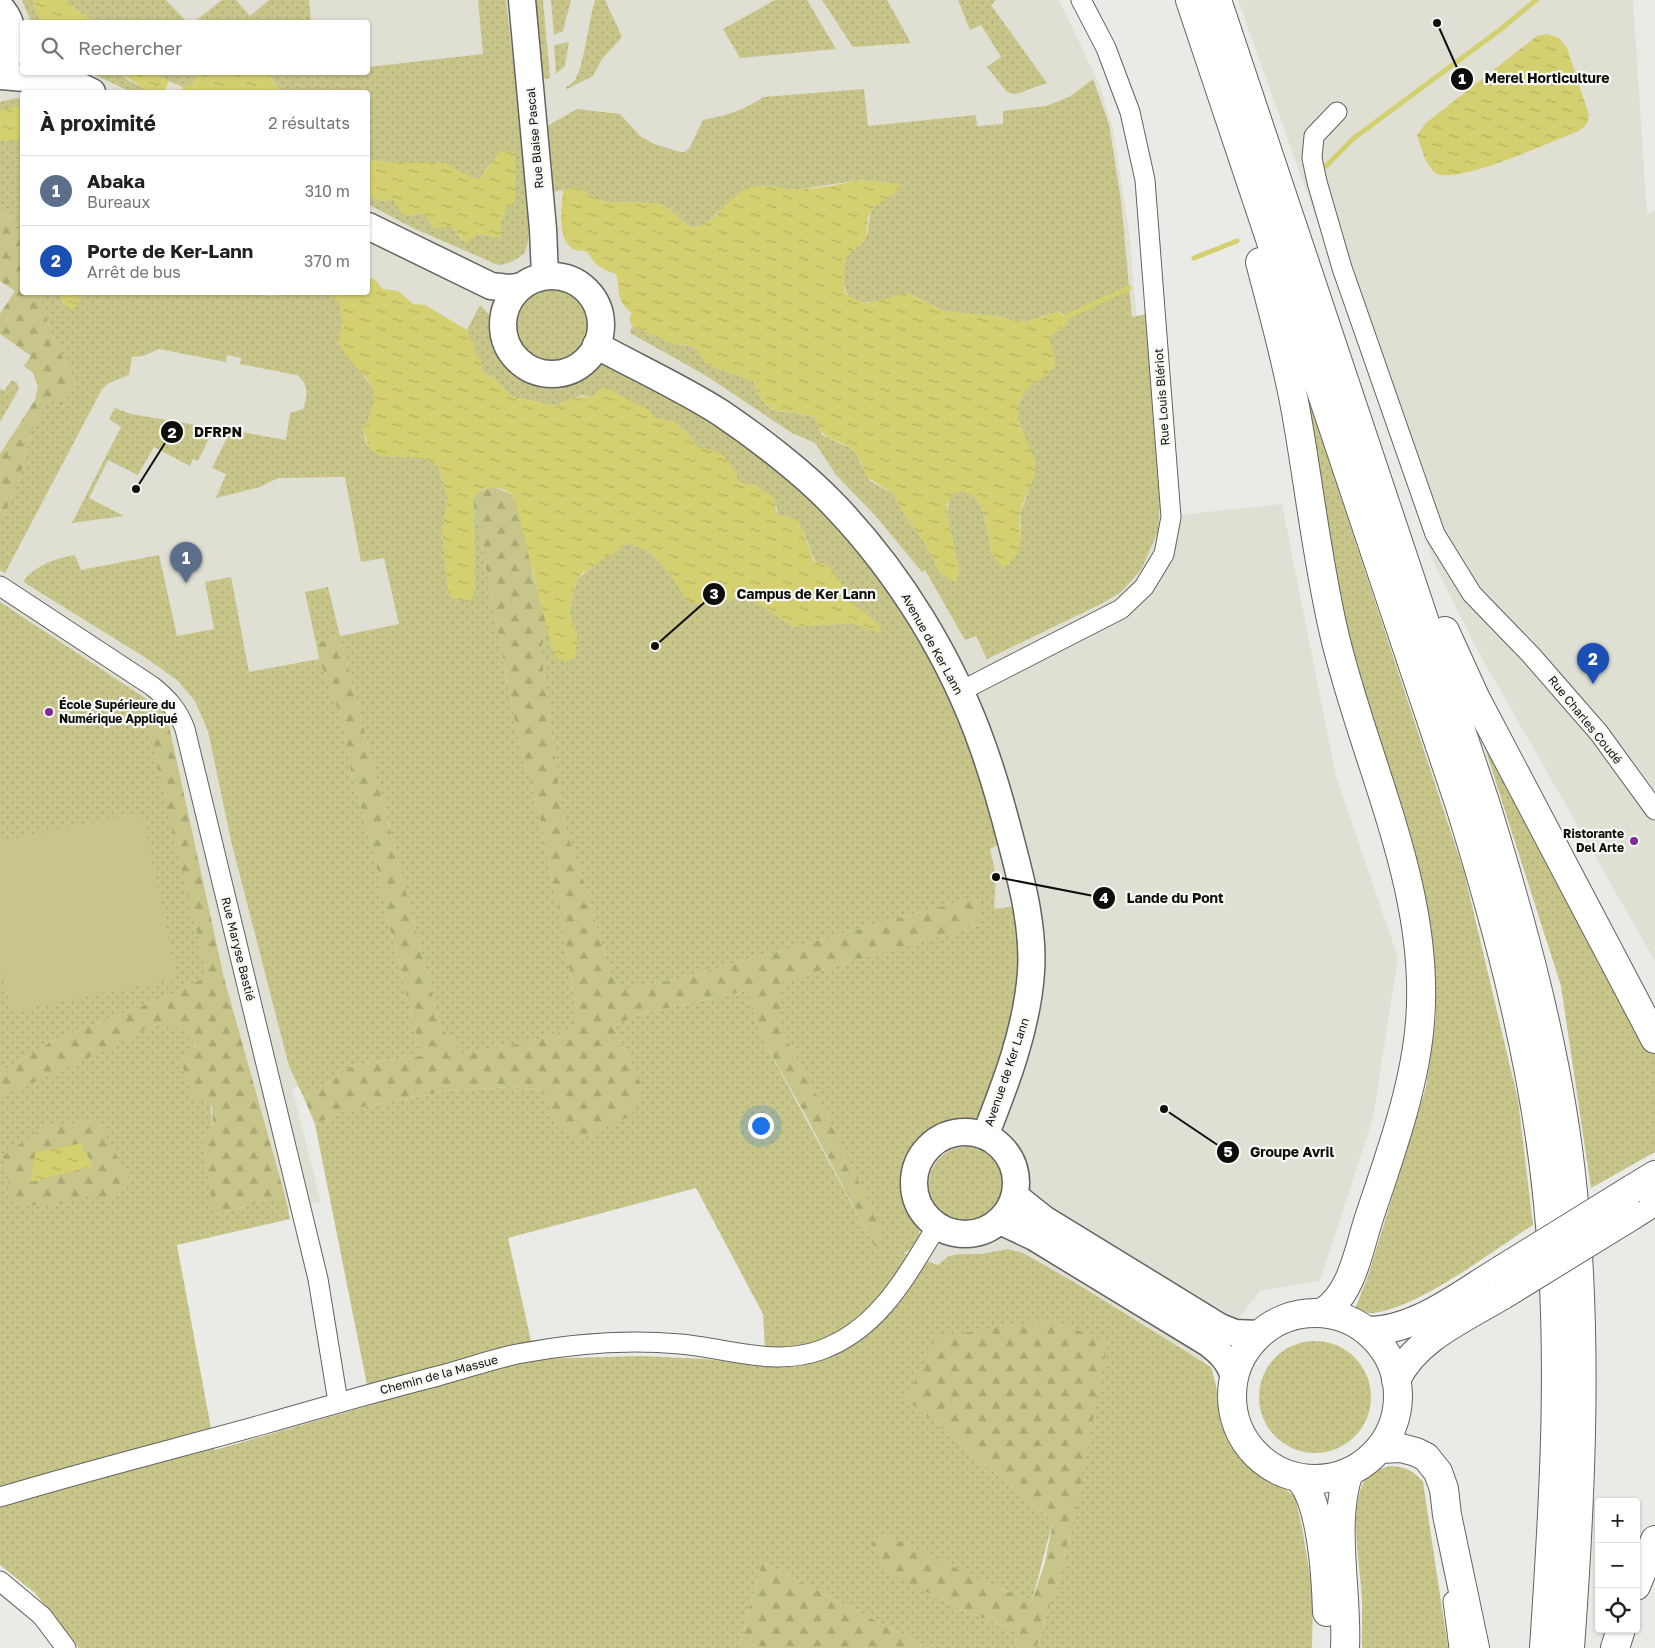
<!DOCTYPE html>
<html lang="fr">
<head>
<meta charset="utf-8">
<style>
  body { margin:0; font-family:"Golos Text",sans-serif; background:#f2f2f2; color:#202124 }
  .controls { position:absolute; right:15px; bottom:15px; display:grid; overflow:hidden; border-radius:5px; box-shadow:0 1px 4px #0004 }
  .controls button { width:45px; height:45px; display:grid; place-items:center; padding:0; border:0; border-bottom:1px solid #e0e0e0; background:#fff; color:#202124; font:25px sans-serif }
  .you { position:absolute; left:760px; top:1125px; width:18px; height:18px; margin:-12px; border:4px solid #fff; border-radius:50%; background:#1a73e8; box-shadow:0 0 0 8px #1a73e833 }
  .badge { display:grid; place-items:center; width:32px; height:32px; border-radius:50%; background:#7e2b9a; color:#fff; font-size:16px; font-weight:700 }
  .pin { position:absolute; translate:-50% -41px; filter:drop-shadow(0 1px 2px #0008) }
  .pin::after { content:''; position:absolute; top:26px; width:18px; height:15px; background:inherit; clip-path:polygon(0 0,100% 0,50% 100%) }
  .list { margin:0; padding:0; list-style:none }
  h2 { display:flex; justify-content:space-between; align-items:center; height:65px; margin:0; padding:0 20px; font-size:21px }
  h2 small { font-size:16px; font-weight:400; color:#757577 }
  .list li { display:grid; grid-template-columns:32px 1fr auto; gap:15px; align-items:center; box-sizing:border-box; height:70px; padding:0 20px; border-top:1px solid #e0e0e0 }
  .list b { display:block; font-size:19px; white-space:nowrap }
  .list p { margin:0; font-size:16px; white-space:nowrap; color:#757577 }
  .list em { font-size:16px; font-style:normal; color:#757577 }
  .icon { flex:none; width:28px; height:28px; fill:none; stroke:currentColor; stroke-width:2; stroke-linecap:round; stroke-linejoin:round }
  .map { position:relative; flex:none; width:1655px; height:1648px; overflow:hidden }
  .search { position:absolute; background:#fff; box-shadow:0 1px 4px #0004; left:20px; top:20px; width:350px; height:55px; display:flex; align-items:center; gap:12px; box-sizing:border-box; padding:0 18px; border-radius:5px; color:#757577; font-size:19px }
  .panel { position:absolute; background:#fff; box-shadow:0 1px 4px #0004; left:20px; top:90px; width:350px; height:205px; border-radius:5px }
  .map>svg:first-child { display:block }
  .built { fill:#dfdfd4; fill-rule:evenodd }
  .grass { fill:url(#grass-dots); fill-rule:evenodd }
  .forest { fill:url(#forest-firs) }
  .pitch { fill:#c7c589 }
  .water { fill:url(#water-ripples) }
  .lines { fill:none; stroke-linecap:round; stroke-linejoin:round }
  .stream { stroke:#d4cf6f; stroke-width:5 }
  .street-casing { stroke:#636360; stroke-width:21 }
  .secondary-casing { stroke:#636360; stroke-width:29 }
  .primary-casing { stroke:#636360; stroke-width:30 }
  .highway-casing { stroke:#636360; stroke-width:30 }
  .street { stroke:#fff; stroke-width:19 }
  .secondary { stroke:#fff; stroke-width:26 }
  .primary { stroke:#fff; stroke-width:28 }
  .highway { stroke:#fff; stroke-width:28 }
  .primary-bridge-casing { stroke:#636360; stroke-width:30; stroke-linecap:butt }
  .primary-bridge { stroke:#fff; stroke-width:28 }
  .poi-dot { fill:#7e2b9a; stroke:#f7f7f3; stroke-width:2 }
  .labels { text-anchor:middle; stroke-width:4.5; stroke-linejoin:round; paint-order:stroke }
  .street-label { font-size:12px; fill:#0e0e0c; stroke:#f7f7f3 }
  .poi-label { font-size:12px; font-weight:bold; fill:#0e0e0c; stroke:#f7f7f3; text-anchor:start }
  .leader { fill:none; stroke:#0e0e0c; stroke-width:2 }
  .callout-dot { fill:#0e0e0c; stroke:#f7f7f3; stroke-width:2 }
  .mark-label { font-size:15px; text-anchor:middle; font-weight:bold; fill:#fff }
  .callout-label { font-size:14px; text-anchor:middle; font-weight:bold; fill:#0e0e0c; stroke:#f7f7f3; stroke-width:4.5; stroke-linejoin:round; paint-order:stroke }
</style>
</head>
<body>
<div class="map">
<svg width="1655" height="1648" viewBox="0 0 1655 1648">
  <defs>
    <pattern id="grass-dots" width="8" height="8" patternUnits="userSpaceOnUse" patternTransform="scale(1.25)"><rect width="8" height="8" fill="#c7c589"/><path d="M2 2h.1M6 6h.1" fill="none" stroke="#aaa875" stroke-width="1.8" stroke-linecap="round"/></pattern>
    <pattern id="forest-firs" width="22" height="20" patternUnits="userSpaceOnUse" patternTransform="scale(1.25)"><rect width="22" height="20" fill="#c7c589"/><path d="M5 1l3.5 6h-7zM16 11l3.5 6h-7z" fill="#aaa875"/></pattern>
    <pattern id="water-ripples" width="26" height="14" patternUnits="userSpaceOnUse" patternTransform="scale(1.25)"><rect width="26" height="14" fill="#d4cf6f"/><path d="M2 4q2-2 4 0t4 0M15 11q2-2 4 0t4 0" fill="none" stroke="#b5b15f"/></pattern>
  </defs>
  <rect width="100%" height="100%" fill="#eaeae6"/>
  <g class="built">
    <path d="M0 0H1059L1100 86 1113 129 1129 232 1137 320 1152 397 1161 517 1282 504 1336 776 1398 958 1373 1118 1320 1281 1260 1291 1189 1382 920 1324 636 1037 292 1088 321 1202 172 1237 0 1483ZM22 22H368V72H22ZM22 92H368V292H22Z"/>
    <polygon points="1238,0 1633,0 1647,214 1655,211 1655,961 1475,646 1433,560 1344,296"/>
  </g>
  <g class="grass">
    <polygon points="22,0 32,0 41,22 31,22"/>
    <polygon points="65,0 166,0 187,22 142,22 134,20 128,22 93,22"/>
    <polygon points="222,0 236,0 250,16 269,0 309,0 311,22 194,22"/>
    <path d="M478 0H506C513 66 524 133 527 199 528 214 531 234 526 249 523 259 507 264 498 265L413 228 368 204V193C375 201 383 202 393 199L408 216C425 211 425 213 433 228L452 226 462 240 478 234 501 238 500 224 507 207 489 165 480 178H473L431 163H396L368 160V92H281L268 73 368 72V67L483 54Z"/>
    <polygon points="532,0 543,0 550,77 548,79 540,78"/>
    <polygon points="551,0 571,0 563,31 554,35"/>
    <path d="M595 0H605L622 37 602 59 593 76 567 89 566 87C569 85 574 83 575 80 584 66 589 20 595 0Z"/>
    <polygon points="775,0 807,0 836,49 740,58 723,29"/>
    <polygon points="822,0 887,0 911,43 853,47"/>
    <polygon points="958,0 996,0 991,5 1047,83 1016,94 1007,92 987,67 1001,57 981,25 970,30"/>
    <polygon points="569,42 565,66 556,74 554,45"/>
    <polygon points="91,73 118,73 131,82 155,92 131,92"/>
    <polygon points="151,73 199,73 190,87 185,88"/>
    <path d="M1093 79 1109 124 1121 201 1132 317 1146 314 1160 499 1158 531 1141 570 1120 593 1099 605 987 659 976 636 965 640 925 570 922 572 874 514 836 475 815 443 792 433 705 375 630 333 632 326 671 343 695 347 707 365 753 381C768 425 783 405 815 418L822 435 850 448 856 454 870 481 894 494 901 510 923 540 941 574 959 571 947 513 950 496C982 471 989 537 992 555L1008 565 1014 557 1021 536 1020 514 1030 487 1023 433 1018 420 1017 410 1024 390 1053 368 1049 336 1066 326C1066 319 1066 315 1059 311L1026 322 994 316 944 311 908 293C888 299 844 316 844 280 844 274 843 266 845 261 848 251 860 247 865 239 871 229 866 216 875 206 883 197 895 197 899 184L860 180 794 190 763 186 721 210 705 225 691 228 664 205 652 203 608 202 598 200 576 187 548 193 542 129 577 109 620 114 640 136 654 144 680 152H685L690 147 703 120C726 115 744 111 763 97L864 89 868 126 976 115 977 126 1003 124V111L1046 106 1069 97Z"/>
    <polygon points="16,98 22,100 22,107 0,111 0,102"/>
    <polygon points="20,138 22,139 22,238 0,203 0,141"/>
    <circle cx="551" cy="324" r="38"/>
    <path d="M79 292H253L268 296 322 292 339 300 343 321 341 331 365 378 373 388 375 404 363 431C368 468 399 452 424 458 429 459 434 463 438 466L448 498 442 530 448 590 475 588 473 499 518 738 536 801 561 920 576 1007 577 1028 527 1042 463 1054 441 1028 340 636 316 643 305 592 328 587 340 636 399 624 384 558 361 562 345 477 278 478 260 487 216 498 226 474 212 468 231 430 286 440 290 413 303 409C308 395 309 384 297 375L240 364 241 358 227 355 226 362 159 349 143 356 132 357 129 375 109 383 102 389 5 573 0 570V523L18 484 30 434 49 399 75 383 51 333 39 293H60L63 304 78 303Z"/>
    <path d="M480 305C484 309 489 314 493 320 497 327 498 337 502 345 510 366 535 382 558 379 576 376 590 362 608 361L746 441 858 542 946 680 1004 841 990 849 996 877 994 909 1018 906 1022 935 1017 1023 982 1114C963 1126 933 1128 920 1150 911 1165 907 1181 909 1198 911 1218 935 1242 903 1253L938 1265 949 1256 960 1254H981L1008 1249 1023 1253 1079 1285 1211 1367 1216 1385 1220 1421 1236 1452 1254 1471 1280 1485 1295 1497 1302 1527 1313 1595 1312 1648H1036L1057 1585 1072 1527 906 1399 1053 1521 1032 1601 987 1583 931 1594 963 1610 1019 1633 1013 1648H929L762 1562 739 1648H79L35 1593 0 1565V1097L159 1023C165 1024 176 1025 181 1029 220 1063 213 1166 214 1215L285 1196 290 1219 177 1245 215 1450 371 1405 315 1124 347 1110 447 1091 511 1087 545 1090 556 1128 643 1088 613 1026 641 1014 746 991 763 1040 876 1249 828 1116 781 1030V983L841 964 980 925 976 897 678 979 620 990 609 970 586 888 564 825 541 651 547 622 552 649 577 637 569 613 577 579 598 562 629 543 650 552 670 573 687 600 697 604 736 598 749 600 759 604 794 627 852 623 881 633 877 624 851 603 846 598 845 589 816 563 803 531 789 517 777 516V507L757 486 738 482 736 473 698 448 685 431 674 422 653 417 650 411 602 389 591 397 582 395 561 403 559 406 512 397 493 377 485 375 481 370 482 364 474 353V343L469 340 467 330ZM696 1188 763 1314 766 1367 707 1359 641 1356 535 1359 508 1238Z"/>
    <polygon points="12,380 17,383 19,389 0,422 0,389 4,391"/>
    <path d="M1308 398 1464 872 1518 1100 1533 1225C1492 1251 1419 1308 1373 1313 1367 1314 1361 1311 1355 1309L1368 1276 1426 1087 1436 1017 1435 971 1426 912 1350 651 1314 458Z"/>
    <polygon points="115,408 131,414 214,428 198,461 193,459 190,466 154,447 138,475 108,460 89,498 124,516 72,523 121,427 109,419"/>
    <path d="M75 555 81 570 159 555 177 636 214 629 205 582 231 577 249 672 319 659 342 720 353 782 371 839 384 903 421 1056 356 1064 304 1098 289 1066 232 845 208 731 195 701 177 680 146 658 25 583 24 580C39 564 54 559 75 555Z"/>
    <polygon points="0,602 166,712 147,717 207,976 173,994 52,1041 0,1073"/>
    <polygon points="1468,695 1655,1054 1655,1152 1591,1188 1561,986"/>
    <circle cx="966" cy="1184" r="37"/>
    <circle cx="1315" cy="1397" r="56"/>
    <path d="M1390 1466C1406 1467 1413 1470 1423 1482L1448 1648H1362C1362 1632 1362 1617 1362 1601 1361 1568 1348 1512 1364 1481 1369 1471 1380 1469 1390 1466Z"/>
  </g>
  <g class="forest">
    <polygon points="0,203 22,238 22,292 39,293 51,333 75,383 62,405 49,400 30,434 18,484 0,523 0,454 35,400 38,386 33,373 24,366 31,356 0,334 0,314 15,291 0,281"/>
    <path d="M492 486C505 493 512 490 518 506L534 579 547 622 541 651 564 825 586 888 609 970 620 990 678 979 976 897 980 925 841 964 781 983V1030L828 1116 885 1239 876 1249 806 1116 763 1040 746 991 641 1014 613 1026 643 1088 632 1115 577 1140 556 1128 544 1090 511 1087 447 1091 347 1110 315 1124 304 1098 356 1064 421 1056 384 903 371 839 353 782 342 720 319 659 316 643 340 636 441 1028 463 1054 527 1042 576 1028V1007L561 920 536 801 518 738 473 499 478 492Z"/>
    <polygon points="166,712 224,978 285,1196 214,1215 202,1139 213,1125 212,1106 192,1097 181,1060 196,1047 180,1028 159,1023 92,1056 0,1097 0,1073 52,1041 173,994 207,976 146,717"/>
    <polygon points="97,1120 129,1179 107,1201 89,1194 63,1204 14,1206 3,1156 44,1127"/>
    <polygon points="1050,1320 1108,1342 1072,1527 1057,1585 1036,1648 1013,1648 1019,1633 963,1610 886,1572 871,1544 883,1534 987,1583 1032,1601 1045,1562 1053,1521 906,1399 937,1337"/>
    <polygon points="762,1562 929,1648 739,1648"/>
  </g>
  <polygon class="pitch" points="141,813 177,978 12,1011 0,962 0,841"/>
  <g class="water">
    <polygon points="32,0 65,0 93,22 41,22"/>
    <path d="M1547 34 1559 38 1567 48 1589 115 1587 124 1579 131C1554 140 1456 186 1436 173 1425 166 1421 146 1417 135L1426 123 1537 36Z"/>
    <path d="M118 73H151L169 81 164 92C145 93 134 80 118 73Z"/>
    <polygon points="199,73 268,73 281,92 181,92 183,87 190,86"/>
    <polygon points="12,107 22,107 22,139 0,141 0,111"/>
    <path d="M510 151 515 152 516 200C502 211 500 221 501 238L478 234 466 243 452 227 433 228C425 213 425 211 408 216L401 212 393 199C383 202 375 201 368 193V160L396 163H445L473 178H480L500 152Z"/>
    <path d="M860 180 900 184 896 192 874 207 868 217 866 238 847 257 844 262V288L846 294 860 302 868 303 908 293 944 311 994 316 1026 322 1059 311 1068 321 1066 326 1049 336 1056 364C1042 383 1023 381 1018 409 1014 427 1032 444 1035 462 1038 480 1023 497 1020 513 1017 525 1024 537 1020 547 1017 554 1011 564 1003 567L992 555C988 534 986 484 954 493L947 504V513L959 571 956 583 941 574 923 540 901 510 894 494 867 477C863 467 860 457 852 450 835 435 824 445 815 418 782 404 769 425 753 381L707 365 695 347 671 343 632 326 629 318 632 313C615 301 621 291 616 274 605 270 593 265 588 252 583 250 577 251 573 249 556 238 562 206 563 190L576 187 598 200 608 202 652 203 664 205 691 228C713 227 722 205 739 193 758 180 782 191 803 189 822 188 841 184 860 180Z"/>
    <path d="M368 277 375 280 383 289 398 291 413 304 425 305 467 330 469 340 474 343V353L482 361 481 371 485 375 493 377 512 397 559 406C564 398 582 396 591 397L602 389 606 388 650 411 653 417 674 422 685 431 698 448C720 447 733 462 739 482L757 486 774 498 777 516 789 517 799 522 815 563H825L841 582 846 598 878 624 881 634 852 623 794 627 759 604 749 600 736 598 697 604 687 601 670 573 650 552 629 543 581 574 577 579 569 612 577 637 576 658 563 661 557 658 552 649 514 496C500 485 483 483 473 499L475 588 472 598 466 602 451 597 448 590 442 530 448 498 438 466 424 458 381 456 375 453 369 448 363 431C390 377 362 385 338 343L343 321 339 301 322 293 368 292Z"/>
    <path d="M60 293H79V303L72 309C64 306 61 301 60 293Z"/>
    <polygon points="81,1143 93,1166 31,1182 35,1153"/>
  </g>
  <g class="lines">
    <g class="stream">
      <polyline points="1326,166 1354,138 1501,29 1536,0"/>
      <polyline points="1194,258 1237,241"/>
      <polyline points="1066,317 1129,288"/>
    </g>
    <g class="street-casing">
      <g id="street">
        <polyline points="1337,112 1314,136 1312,158 1317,182 1342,268 1435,534 1472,594 1531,655 1599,733 1655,810"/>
        <path d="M0 586 152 686C168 699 178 710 185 729L318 1279 338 1402"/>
        <polyline points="959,692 1121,609 1144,587 1164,554 1171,517 1145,180 1130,112 1106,48 1081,0"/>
        <path d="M0 1497C86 1471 174 1449 261 1425 320 1408 379 1391 438 1376 464 1369 490 1360 517 1354 569 1344 627 1339 680 1344 727 1348 774 1367 821 1350 879 1329 906 1276 937 1226"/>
        <polyline points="0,1581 42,1616 66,1648"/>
        <polyline points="1453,1601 1459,1648"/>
      </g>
    </g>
    <g class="secondary-casing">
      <g id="secondary">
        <polyline points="522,0 543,229 545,276"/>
        <path d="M0 7C17 25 15 52 0 71"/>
        <polyline points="50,72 92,92"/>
        <polyline points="0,76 25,78 56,92"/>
        <polyline points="368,226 491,286 510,288 522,286"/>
        <circle cx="552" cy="325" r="49"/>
        <path d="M596 345C638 368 682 388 721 413 758 438 805 474 835 506 900 574 952 659 983 747 994 778 1003 810 1011 841 1022 883 1034 928 1031 972 1027 1029 1006 1083 985 1136"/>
        <circle cx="965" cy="1183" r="51"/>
        <polyline points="1015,1196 1044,1219 1220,1327 1235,1333 1259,1334"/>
        <path d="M1000 1221 1034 1237 1208 1343C1221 1353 1229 1361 1234 1377"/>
      </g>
    </g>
    <g class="primary-casing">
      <g id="primary">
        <polyline points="1632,1189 1655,1175"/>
        <polyline points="1633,1215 1655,1201"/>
        <circle cx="1315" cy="1396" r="83"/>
        <path d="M1367 1331C1416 1331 1461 1294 1501 1270"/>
        <path d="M1396 1380C1416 1338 1465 1318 1503 1295"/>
        <path d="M1299 1478C1322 1502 1326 1578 1327 1612"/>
        <path d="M1345 1648C1348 1594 1331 1522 1349 1472"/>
      </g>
    </g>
    <g class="highway-casing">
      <g id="highway">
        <path d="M1190 0 1460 806C1500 935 1535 1068 1548 1203 1563 1351 1554 1500 1544 1648"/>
        <path d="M1217 0 1485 802C1524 928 1560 1059 1573 1192 1588 1343 1581 1497 1570 1648"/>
        <path d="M1260 262C1273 312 1287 361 1296 412 1309 485 1317 560 1334 633 1364 762 1431 887 1420 1022 1415 1087 1390 1155 1369 1218 1359 1248 1352 1297 1321 1313"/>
        <polyline points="1445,631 1475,697 1655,1039"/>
        <polyline points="1380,1449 1401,1448 1416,1452 1426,1457 1438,1472 1444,1489 1447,1515 1475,1648"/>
        <polyline points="1636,1586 1655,1540"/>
        <polyline points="1615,1648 1621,1629"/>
      </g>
    </g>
    <use href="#street" class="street"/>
    <use href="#secondary" class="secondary"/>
    <use href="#primary" class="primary"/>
    <use href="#highway" class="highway"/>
    <g class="primary-bridge-casing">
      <g id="primary-bridge">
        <polyline points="1501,1270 1632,1189"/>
        <polyline points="1503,1295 1633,1215"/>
      </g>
    </g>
    <use href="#primary-bridge" class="primary-bridge"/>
  </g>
  <g class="poi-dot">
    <circle cx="49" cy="712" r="5"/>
    <circle cx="1634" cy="841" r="5"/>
  </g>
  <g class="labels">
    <g class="street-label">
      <text transform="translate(535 138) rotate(-95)" y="4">Rue Blaise Pascal</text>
      <text transform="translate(1162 397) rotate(-94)" y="4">Rue Louis Blériot</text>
      <text transform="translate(932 644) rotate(61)" y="4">Avenue de Ker Lann</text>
      <text transform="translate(1585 720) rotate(51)" y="4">Rue Charles Coudé</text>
      <text transform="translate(238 949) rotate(76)" y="4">Rue Maryse Bastié</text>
      <text transform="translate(1007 1072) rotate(-71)" y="4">Avenue de Ker Lann</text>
      <text transform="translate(439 1375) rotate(-15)" y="4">Chemin de la Massue</text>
    </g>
    <g class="poi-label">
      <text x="59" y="709">École Supérieure du<tspan x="59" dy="14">Numérique Appliqué</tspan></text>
      <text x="1624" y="838" text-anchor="end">Ristorante<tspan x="1624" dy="14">Del Arte</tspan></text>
    </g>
  </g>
  <path class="leader" d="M1437 23L1462 79M136 489L172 432M655 646L714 594M996 877L1104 898M1164 1109L1228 1152"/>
  <g class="callout-dot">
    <circle cx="1437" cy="23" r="5"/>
    <circle cx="136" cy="489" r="5"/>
    <circle cx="655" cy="646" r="5"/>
    <circle cx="996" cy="877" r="5"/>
    <circle cx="1164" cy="1109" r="5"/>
    <circle cx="1462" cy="79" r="12"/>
    <circle cx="172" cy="432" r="12"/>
    <circle cx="714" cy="594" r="12"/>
    <circle cx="1104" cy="898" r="12"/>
    <circle cx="1228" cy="1152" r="12"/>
  </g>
  <g class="mark-label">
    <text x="1462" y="84">1</text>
    <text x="172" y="438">2</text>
    <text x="714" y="599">3</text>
    <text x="1104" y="903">4</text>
    <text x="1228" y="1157">5</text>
  </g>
  <g class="callout-label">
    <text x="1547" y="83">Merel Horticulture</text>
    <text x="218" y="437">DFRPN</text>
    <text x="806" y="599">Campus de Ker Lann</text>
    <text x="1175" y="903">Lande du Pont</text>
    <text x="1292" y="1157">Groupe Avril</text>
  </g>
</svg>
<div class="controls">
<button>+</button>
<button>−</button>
<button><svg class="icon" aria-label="locate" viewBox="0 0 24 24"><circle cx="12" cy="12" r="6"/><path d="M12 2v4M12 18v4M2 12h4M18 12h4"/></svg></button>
</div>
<div class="you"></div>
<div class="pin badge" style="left:186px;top:583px;background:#5c6f8a">1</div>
<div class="pin badge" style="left:1593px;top:684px;background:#1a4fb4">2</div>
<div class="search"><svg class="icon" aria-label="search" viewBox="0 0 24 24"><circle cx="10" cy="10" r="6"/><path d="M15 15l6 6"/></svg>Rechercher</div>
<section class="panel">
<h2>À proximité<small>2 résultats</small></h2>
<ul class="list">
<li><span class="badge" style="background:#5c6f8a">1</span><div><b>Abaka</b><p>Bureaux</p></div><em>310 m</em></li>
<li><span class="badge" style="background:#1a4fb4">2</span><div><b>Porte de Ker-Lann</b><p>Arrêt de bus</p></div><em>370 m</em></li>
</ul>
</section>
</div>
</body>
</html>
